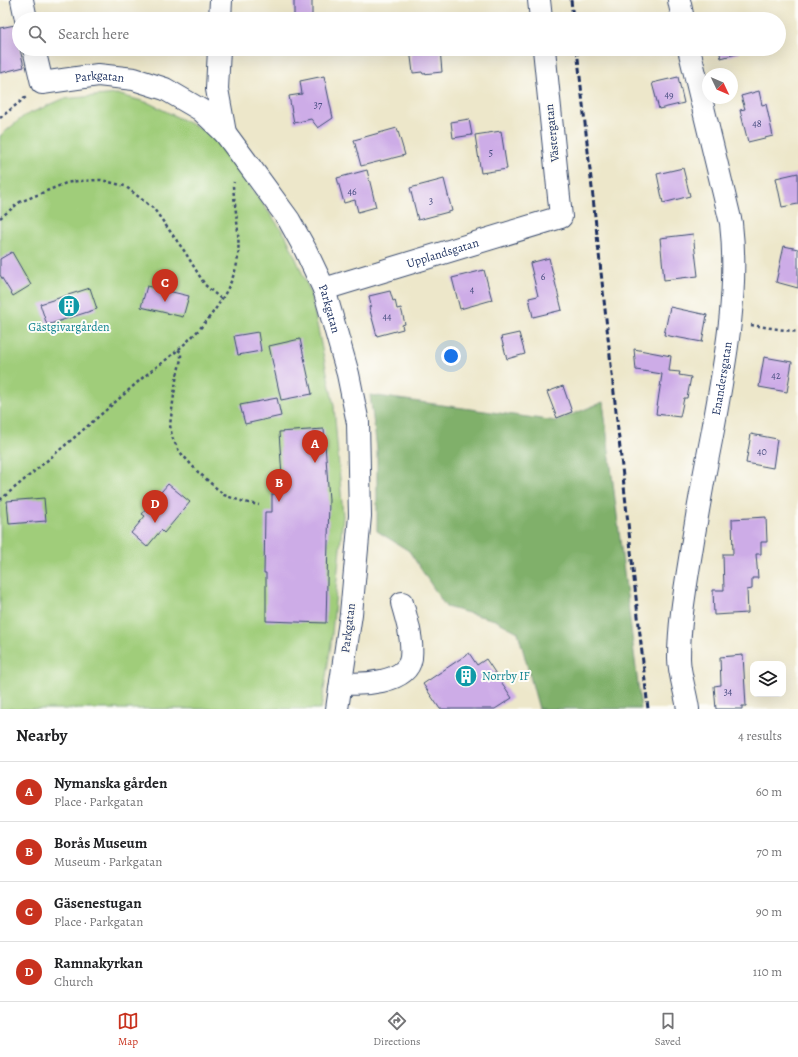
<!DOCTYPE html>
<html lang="en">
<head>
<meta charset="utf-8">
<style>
  body { margin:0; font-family:Alegreya,serif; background:#f6f6f6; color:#202124 }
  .controls { position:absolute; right:12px; bottom:12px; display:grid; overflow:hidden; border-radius:8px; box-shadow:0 4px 16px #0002 }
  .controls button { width:36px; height:36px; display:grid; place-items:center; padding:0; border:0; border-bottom:1px solid #e0e0e0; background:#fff; color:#202124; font:20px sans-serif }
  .compass { position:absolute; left:702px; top:68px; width:36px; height:36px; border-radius:50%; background:#fff; box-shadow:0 4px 16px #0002; rotate:134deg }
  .you { position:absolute; left:451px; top:356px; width:14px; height:14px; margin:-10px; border:3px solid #fff; border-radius:50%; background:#1a73e8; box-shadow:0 0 0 6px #1a73e833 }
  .badge { display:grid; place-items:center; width:26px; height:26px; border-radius:50%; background:#c8321e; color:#fff; font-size:13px; font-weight:700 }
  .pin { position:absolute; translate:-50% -33px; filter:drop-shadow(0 1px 2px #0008) }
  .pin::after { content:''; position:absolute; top:21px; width:14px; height:12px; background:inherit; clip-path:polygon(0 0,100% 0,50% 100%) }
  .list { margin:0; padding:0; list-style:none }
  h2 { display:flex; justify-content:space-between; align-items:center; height:52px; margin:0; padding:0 16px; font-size:17px }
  h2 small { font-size:13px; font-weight:400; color:#757577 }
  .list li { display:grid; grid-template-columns:26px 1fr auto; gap:12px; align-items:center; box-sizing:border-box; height:60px; padding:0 16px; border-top:1px solid #e0e0e0 }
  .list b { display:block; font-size:15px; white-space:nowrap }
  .list p { margin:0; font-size:13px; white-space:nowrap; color:#757577 }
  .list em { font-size:13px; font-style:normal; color:#757577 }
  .icon { flex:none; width:22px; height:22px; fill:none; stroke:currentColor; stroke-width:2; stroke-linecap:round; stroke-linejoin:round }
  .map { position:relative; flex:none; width:798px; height:709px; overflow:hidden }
  .search { position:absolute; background:#fff; box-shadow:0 4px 16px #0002; left:12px; right:12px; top:12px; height:44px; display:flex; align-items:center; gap:10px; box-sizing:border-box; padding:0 14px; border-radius:22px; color:#757577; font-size:15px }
  .sheet { height:292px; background:#fff }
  nav { display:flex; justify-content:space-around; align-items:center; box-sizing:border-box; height:56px; border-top:1px solid #e0e0e0; background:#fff; font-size:11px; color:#757577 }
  nav a { display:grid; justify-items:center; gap:2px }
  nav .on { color:#c8321e }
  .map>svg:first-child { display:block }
  .green { fill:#a0cd7a; stroke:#5e7e6c }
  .forest { fill:#80b06a; stroke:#4e7064 }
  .building { fill:#cdace7 }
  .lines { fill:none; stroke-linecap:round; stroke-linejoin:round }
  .minor-casing { stroke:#3a4b6e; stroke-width:24 }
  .path { stroke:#3a4b6e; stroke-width:2.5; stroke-dasharray:3 3; stroke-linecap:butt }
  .minor { stroke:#fff; stroke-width:22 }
  .rail { stroke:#1b2f5e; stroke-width:3; stroke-dasharray:6 3; stroke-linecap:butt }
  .labels { text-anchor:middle; stroke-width:4; stroke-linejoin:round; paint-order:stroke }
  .number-label { font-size:10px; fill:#484e80 }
  .street-label { font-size:12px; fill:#1b2f5e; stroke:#fdfcf7 }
  .culture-label { font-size:12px; fill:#0d838f; stroke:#fdfcf7 }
</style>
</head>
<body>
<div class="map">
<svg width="798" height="709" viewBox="0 0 798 709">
  <rect width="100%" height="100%" fill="#fdfcf7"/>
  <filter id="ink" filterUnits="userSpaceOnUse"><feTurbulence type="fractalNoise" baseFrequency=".025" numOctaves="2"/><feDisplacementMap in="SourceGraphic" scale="8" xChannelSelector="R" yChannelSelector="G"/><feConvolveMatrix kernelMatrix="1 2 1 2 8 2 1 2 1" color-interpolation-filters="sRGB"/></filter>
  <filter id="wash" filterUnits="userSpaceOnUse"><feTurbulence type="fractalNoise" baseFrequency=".012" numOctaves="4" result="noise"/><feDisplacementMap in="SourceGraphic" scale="16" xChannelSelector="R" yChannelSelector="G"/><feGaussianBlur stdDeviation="0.9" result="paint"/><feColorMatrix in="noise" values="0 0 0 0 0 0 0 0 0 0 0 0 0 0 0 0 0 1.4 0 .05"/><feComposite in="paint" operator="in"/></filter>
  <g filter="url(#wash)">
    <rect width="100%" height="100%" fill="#ede7ca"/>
    <polygon class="green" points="117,94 149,103 213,135 286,236 310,291 334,406 343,516 331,644 321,709 0,709 0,136 24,116 63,99"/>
    <polygon class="forest" points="370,395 556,421 603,402 641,709 539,709 518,632 495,620 446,607 409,551 377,531 377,449"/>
    <g id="blocks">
      <g class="building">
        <rect x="294" y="0" width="18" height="19"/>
        <polygon points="15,25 19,49 20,49 24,67 0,73 0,28"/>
        <polygon points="410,49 440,49 442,72 423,74 422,72 413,73"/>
        <polygon points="719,49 740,49 740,53 721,58"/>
        <polygon points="324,76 333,118 318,128 311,119 294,123 289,96 302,94 300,81"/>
        <polygon points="678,77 684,103 659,109 652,83"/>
        <polygon points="759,91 762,105 766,104 773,136 748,142 740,110 745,109 741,96"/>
        <polygon points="469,119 472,135 453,138 451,122"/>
        <polygon points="397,128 405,155 361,166 354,140"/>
        <polygon points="501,131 507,169 481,173 475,135"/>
        <polygon points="683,168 690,196 663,203 657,174"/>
        <polygon points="367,170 376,207 358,212 355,200 344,203 337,178"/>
        <polygon points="798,173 798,204 782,207 776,178"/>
        <polygon points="444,179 452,211 418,220 410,188"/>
        <polygon points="693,234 698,276 664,280 660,238"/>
        <polygon points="784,246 798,249 798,288 776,282"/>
        <polygon points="12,252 31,285 13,296 0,275 0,259"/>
        <polygon points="549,258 562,310 533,317 529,298 538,296 530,263"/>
        <polygon points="484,270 492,300 460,309 452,278"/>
        <polygon points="147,286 189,296 183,317 141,307"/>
        <polygon points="90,288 97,309 47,325 40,304"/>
        <polygon points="390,291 393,301 395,300 397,309 401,308 405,324 402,325 403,329 377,336 369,307 371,306 369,296"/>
        <polygon points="670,307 707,315 702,342 664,335"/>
        <polygon points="258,332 261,351 238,355 234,336"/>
        <polygon points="519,333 525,354 507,359 501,337"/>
        <polygon points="300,339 312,394 281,400 269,346"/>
        <polygon points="634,349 671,356 669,371 680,372 679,375 691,377 687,398 684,398 680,417 656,414 662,374 636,370"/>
        <polygon points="764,357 792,362 787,392 759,387"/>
        <polygon points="563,386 572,412 557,418 547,392"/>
        <polygon points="277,398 281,416 245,424 240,405"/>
        <polygon points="324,429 329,500 326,623 266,621 266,573 264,573 265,512 272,512 272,494 277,494 276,477 282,477 279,432"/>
        <polygon points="751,434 777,439 773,468 746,463"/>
        <polygon points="168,484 190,502 164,533 161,530 147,547 131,533 145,516 142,514"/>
        <polygon points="44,498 46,521 9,524 7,501"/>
        <polygon points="766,517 767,542 761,542 761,554 756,554 758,578 752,578 752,589 747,590 748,613 714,615 713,590 724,590 723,554 733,554 732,519"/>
        <polygon points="469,653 477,665 486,659 512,698 495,709 440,709 423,684"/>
        <polygon points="743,655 746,706 742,706 742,709 716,709 714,686 721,685 720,657"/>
      </g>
    </g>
  </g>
  <g filter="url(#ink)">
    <use href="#blocks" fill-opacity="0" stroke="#3a4b6e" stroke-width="1"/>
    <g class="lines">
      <g class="minor-casing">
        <g id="minor">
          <polyline points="22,0 26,19"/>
          <polyline points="539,0 541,19"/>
          <polyline points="679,0 683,19"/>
          <polyline points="220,19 221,0"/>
          <path id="s1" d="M34 49 42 83 98 75 134 79 165 89 201 110 225 133 248 164 289 220 305 249 324 289 348 374 358 423 360 516 351 614 337 709"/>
          <polyline points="219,49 217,89 225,133"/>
          <path id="s2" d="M324 289 561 217 544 49"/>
          <path d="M341 683C360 685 407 684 411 658 413 640 407 620 402 603"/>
          <path id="s3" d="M688 709C686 694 679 673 679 658 679 627 684 596 689 565 696 520 704 475 713 430 725 362 739 292 731 223L689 49"/>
        </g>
      </g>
      <g class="path">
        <polyline points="0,118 26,97"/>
        <polyline points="0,218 20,202 66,183 78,181 101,180 125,186 154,209 185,252 205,285 221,299"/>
        <polyline points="751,325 798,332"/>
        <polyline points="178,350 181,352 181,359 176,380 170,425 172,437 179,451 197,471 224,495 244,502 259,505"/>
        <path d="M0 500C47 461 93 422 139 381 151 370 166 361 179 349 203 328 225 301 235 271 243 248 235 211 233 186L234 182"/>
      </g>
      <use href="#minor" class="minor"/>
      <g class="rail">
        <polyline points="571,0 573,19"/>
        <polyline points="577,49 648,709"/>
      </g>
    </g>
  </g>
  <defs>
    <g id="building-disc" transform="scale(1.15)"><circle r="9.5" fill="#0f9aa8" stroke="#fdfcf7"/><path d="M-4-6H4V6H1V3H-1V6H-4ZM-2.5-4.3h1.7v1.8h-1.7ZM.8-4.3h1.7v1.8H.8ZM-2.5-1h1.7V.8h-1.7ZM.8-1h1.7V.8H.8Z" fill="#fff"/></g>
  </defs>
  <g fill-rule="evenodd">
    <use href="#building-disc" x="69" y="306"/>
    <use href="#building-disc" x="466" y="676"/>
  </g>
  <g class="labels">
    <g class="number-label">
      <text x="669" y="98">49</text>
      <text x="318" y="108">37</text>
      <text x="757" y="127">48</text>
      <text x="491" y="156">5</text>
      <text x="352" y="195">46</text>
      <text x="431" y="204">3</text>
      <text x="543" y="280">6</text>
      <text x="472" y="293">4</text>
      <text x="387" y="320">44</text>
      <text x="776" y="379">42</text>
      <text x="762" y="455">40</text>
      <text x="728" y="695">34</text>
    </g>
    <g class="street-label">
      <text dy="4" stroke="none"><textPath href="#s1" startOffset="93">Parkgatan</textPath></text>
      <text transform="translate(552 133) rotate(-96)" y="4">Västergatan</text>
      <text dy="4" stroke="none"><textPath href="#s2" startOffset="124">Upplandsgatan</textPath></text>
      <text dy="4" stroke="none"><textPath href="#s1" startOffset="441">Parkgatan</textPath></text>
      <text dy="4" stroke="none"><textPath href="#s3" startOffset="335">Enandersgatan</textPath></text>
      <text transform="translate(348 628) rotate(-83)" y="4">Parkgatan</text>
    </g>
    <g class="culture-label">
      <text x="69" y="331">Gästgivargården</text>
      <text x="482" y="680" text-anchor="start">Norrby IF</text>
    </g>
  </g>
</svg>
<div class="controls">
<button><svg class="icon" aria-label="layers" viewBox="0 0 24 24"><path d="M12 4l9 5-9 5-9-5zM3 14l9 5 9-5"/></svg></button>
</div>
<svg class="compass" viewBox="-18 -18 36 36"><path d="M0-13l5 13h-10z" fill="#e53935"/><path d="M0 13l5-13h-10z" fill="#757577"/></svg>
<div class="you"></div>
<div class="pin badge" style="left:315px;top:463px">A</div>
<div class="pin badge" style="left:279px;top:502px">B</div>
<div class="pin badge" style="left:165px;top:302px">C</div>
<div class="pin badge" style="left:155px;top:523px">D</div>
<div class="search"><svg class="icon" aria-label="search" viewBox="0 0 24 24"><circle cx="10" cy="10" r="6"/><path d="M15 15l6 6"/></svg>Search here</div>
</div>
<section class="sheet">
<h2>Nearby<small>4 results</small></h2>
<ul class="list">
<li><span class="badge">A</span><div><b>Nymanska gården</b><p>Place · Parkgatan</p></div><em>60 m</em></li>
<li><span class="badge">B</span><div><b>Borås Museum</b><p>Museum · Parkgatan</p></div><em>70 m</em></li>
<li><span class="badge">C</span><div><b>Gäsenestugan</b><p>Place · Parkgatan</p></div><em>90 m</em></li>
<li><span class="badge">D</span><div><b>Ramnakyrkan</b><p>Church</p></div><em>110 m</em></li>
</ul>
</section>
<nav>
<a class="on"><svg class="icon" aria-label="map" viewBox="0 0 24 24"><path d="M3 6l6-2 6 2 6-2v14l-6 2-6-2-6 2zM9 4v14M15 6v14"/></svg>Map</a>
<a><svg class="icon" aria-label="directions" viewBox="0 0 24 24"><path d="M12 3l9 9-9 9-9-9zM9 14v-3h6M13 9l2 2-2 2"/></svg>Directions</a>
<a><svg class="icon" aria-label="saved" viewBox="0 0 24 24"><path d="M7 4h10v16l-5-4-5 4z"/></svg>Saved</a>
</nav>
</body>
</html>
